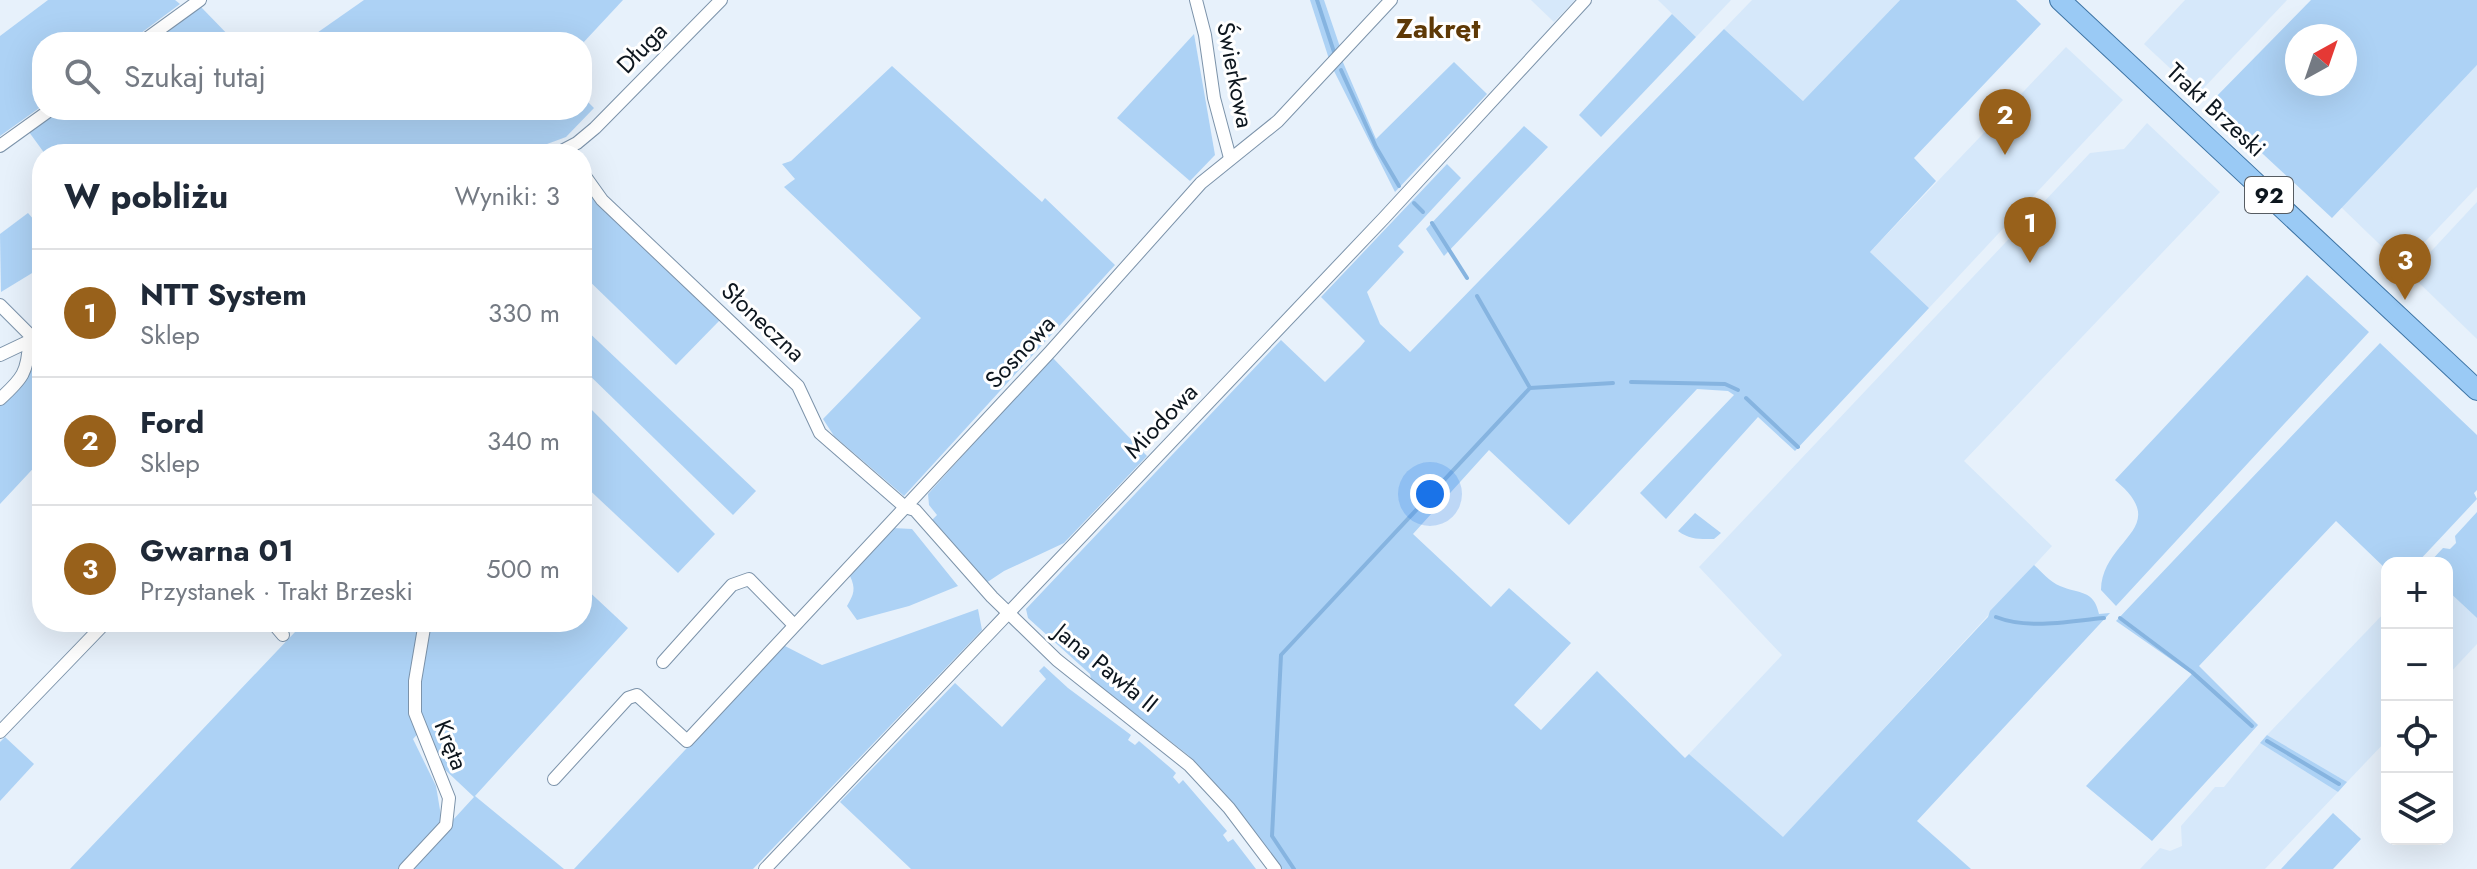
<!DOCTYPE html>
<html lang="pl">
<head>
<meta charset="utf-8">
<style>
  body { margin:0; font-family:Jost,sans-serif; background:#f2f2f3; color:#1f2937 }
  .controls { position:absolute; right:24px; bottom:24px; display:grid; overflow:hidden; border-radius:16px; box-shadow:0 8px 32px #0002 }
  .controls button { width:72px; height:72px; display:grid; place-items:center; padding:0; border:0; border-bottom:2px solid #e0e1e3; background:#fff; color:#1f2937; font:40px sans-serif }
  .compass { position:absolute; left:2285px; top:24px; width:72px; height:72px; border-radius:50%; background:#fff; box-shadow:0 8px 32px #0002; rotate:40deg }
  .you { position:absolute; left:1430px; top:494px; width:28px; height:28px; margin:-20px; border:6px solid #fff; border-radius:50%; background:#1a73e8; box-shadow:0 0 0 12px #1a73e833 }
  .badge { display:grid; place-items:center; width:52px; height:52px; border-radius:50%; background:#98611b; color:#fff; font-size:26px; font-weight:700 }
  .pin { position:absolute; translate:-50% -66px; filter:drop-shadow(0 2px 4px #0008) }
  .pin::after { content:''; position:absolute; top:42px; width:28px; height:24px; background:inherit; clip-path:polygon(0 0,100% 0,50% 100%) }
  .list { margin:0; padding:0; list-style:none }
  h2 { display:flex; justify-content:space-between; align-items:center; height:104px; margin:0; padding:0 32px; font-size:34px }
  h2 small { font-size:26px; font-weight:400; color:#747a83 }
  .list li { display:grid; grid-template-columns:52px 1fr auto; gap:24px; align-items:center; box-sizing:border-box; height:128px; padding:0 32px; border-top:2px solid #e0e1e3 }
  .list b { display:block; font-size:30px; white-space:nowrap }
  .list p { margin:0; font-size:26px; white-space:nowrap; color:#747a83 }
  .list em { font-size:26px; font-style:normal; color:#747a83 }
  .icon { flex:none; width:44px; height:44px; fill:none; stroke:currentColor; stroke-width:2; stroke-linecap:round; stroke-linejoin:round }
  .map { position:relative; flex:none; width:2477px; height:869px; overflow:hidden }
  .search { position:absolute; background:#fff; box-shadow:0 8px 32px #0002; left:32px; top:32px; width:560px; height:88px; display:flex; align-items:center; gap:20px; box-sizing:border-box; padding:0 28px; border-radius:32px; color:#747a83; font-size:30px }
  .panel { position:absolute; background:#fff; box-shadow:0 8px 32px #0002; left:32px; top:144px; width:560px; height:488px; border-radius:32px }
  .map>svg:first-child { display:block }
  .built { fill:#d6e8fa }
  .green { fill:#add2f5; fill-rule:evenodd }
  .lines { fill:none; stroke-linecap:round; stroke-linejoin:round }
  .stream { stroke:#86b4e0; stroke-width:4 }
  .street-casing { stroke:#7c93aa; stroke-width:14 }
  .primary-casing { stroke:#3d74a5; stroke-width:22 }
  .street { stroke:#fff; stroke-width:12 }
  .primary { stroke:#9acaf5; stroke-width:20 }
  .labels { text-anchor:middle; stroke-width:6; stroke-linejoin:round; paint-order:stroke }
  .shield { fill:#fff; stroke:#565c62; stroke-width:2 }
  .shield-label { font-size:22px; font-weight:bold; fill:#0d161e }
  .street-label { font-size:24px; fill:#0d161e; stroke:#fff }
  .quarter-label { font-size:28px; font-weight:bold; fill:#5e3906; stroke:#fff }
</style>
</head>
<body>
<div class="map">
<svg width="2477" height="869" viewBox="0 0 2477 869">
  <rect width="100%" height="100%" fill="#e7f1fb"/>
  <g class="built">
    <polygon points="1531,0 1575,0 1554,22"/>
    <polygon points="1658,0 1731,0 1696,37"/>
    <polygon points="1752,0 1900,0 1803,101 1724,29"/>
    <polygon points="2185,0 2287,0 2198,94 2144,44"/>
    <polygon points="2066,47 2123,100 1929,308 1870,252"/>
    <polygon points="2477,65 2477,187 2402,266 2341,207"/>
    <polygon points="2147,123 2220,192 1964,461 2052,546 1783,838 1689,754 1782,655 1699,567 2090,153 2124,149"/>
    <polygon points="2477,202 2477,339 2410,274"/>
    <polygon points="2447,590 2477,618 2477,644 2447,676"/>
    <polygon points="2387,610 2387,740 2347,782 2267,735"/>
    <polygon points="2260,743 2338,792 2265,869 2140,869 2160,848 2170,851 2182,846 2181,826 2215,787 2224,787"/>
  </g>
  <g class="green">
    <polygon points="48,0 175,0 180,4 129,42 42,42 42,106 0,136 0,36"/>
    <polygon points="364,0 623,0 582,44 304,42"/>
    <polygon points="1310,0 1324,0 1340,47 1329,59"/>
    <path d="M1900 0H2016L2041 24 1914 158 1936 181 1870 252 1929 308 1795 451 1758 417 1666 519 1640 493 1734 395 1728 391 1697 389 1569 525 1489 450 1413 534 1491 607 1509 588 1571 643 1514 705 1541 730 1597 671 1685 758 1689 754 1783 837 1988 617 1990 611 2034 565C2042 572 2050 582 2060 586 2078 594 2094 589 2099 614L2110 613 1917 821 1971 869H1282L1233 804 1188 755 1091 679 1090 674 1028 618 1026 609 1281 340 1325 382 1360 347 1365 341 1321 297 1447 164 1461 178 1398 246 1404 252 1367 292 1380 324 1410 352 1724 29 1803 101Z"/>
    <path d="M2311 0H2477V65L2332 218 2209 104ZM2345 36V84H2297V36Z"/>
    <polygon points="201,7 235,42 154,42"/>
    <polygon points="1672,14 1696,37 1601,137 1579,115"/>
    <polygon points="1194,34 1215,155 1190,181 1117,118"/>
    <polygon points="1342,60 1376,139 1454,62 1487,94 1395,192 1333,69"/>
    <polygon points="892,66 1042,202 1045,198 1115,265 904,496 834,436 823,419 921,318 784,187 795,179 782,164 791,161"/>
    <polygon points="582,96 594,108 566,137 520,154 45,154 29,132 60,110 582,110"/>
    <polygon points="1524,126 1548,147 1444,256 1426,229"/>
    <polygon points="582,188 720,320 676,365 582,274"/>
    <polygon points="28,213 42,229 42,267 1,292 0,234"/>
    <path d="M2307 275 2369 332 2116 606 2101 590C2102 538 2174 529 2115 480Z"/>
    <polygon points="582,326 756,491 733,515 582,368"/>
    <polygon points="2380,343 2477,435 2477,490 2474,493 2477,499 2417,563 2387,563 2387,570 2336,521 2199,666 2258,725 2152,841 2086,786 2192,674 2116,621"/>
    <polygon points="42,356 42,459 0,504 0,405 13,395"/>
    <polygon points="1052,357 1147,456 1064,543 1004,571 986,583 932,520 937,515 929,505 928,494"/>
    <polygon points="582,400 715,534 678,573 582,483"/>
    <polygon points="2477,512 2477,618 2447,590 2447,563 2429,563 2443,548 2450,549 2456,543 2455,536"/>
    <path d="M1695 513 1721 533 1714 539C1700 539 1690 540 1678 531Z"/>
    <path d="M893 528 912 529 958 586 909 606 857 620 847 606C854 594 856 589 850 576Z"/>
    <polygon points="582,585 628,628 475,796 564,869 408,869 474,797 441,766 424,727 413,739 436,786 442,822 398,869 70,869 295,632 286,622 582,622"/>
    <polygon points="978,609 982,630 753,869 574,869 783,645 822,665"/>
    <polygon points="1044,666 1068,688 1131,735 1128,740 1135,745 1139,741 1173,770 1176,773 1173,777 1179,784 1183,780 1227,831 1223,835 1228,842 1233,839 1256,869 911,869 840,802 955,683 1002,727 1046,679 1039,671"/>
    <polygon points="2267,735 2347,782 2338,792 2260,743"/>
    <polygon points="5,737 34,764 0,801 0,742"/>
    <polygon points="2333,813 2361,839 2333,869 2281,869"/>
  </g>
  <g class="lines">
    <g class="stream">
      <polyline points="1317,0 1334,52"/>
      <polyline points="1341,70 1376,147 1399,186"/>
      <polyline points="1414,203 1423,212"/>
      <polyline points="1432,223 1467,278"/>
      <polyline points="1631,382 1725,384 1738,390"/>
      <polyline points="1530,388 1613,383"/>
      <polyline points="1746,398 1798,447"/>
      <path d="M1996 617C2029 630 2070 621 2104 618"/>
      <polyline points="2120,618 2192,672 2252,726"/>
      <polyline points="2267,741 2339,784"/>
      <polyline points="1294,869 1272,836 1281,655 1530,388 1477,296"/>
    </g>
    <g class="street-casing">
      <g id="street">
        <polyline points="1196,0 1205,35 1214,98 1230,158"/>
        <polyline points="142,42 200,0"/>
        <polyline points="0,146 50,110"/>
        <polyline points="556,154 577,143 595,128 721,0"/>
        <polyline points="582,172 602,200 798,386 820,433 905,507 915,510 992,597 1057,660 1189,765 1229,808 1275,869"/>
        <polyline points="0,305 42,347"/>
        <polyline points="0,355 42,335"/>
        <path d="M0 399C22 379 28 372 29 342"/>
        <polyline points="272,622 283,635"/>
        <polyline points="663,662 732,585 749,579 794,625"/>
        <polyline points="0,732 106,622"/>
        <polyline points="554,779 628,698 637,695 687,741 1050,352 1201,183 1278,121 1391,0"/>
        <polyline points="405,869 446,825 449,798 415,713 415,681 425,622"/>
        <polyline points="765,869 1384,218 1585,0"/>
      </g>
    </g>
    <g class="primary-casing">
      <polyline id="primary" points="2060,0 2477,390"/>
    </g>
    <use href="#street" class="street"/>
    <use href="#primary" class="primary"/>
  </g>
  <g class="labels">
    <rect class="shield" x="2245" y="177" width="48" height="36" rx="6"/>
    <g class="shield-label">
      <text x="2269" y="203">92</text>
    </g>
    <g class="street-label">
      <text transform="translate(642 48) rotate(-46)" y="8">Długa</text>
      <text transform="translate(1235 75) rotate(79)" y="8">Świerkowa</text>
      <text transform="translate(2216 110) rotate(43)" y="8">Trakt Brzeski</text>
      <text transform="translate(763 322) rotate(43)" y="8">Słoneczna</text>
      <text transform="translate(1020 352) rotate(-47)" y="8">Sosnowa</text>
      <text transform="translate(1161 421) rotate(-46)" y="8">Miodowa</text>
      <text transform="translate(1106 668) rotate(39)" y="8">Jana Pawła II</text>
      <text transform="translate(451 745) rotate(68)" y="8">Kręta</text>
    </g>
    <g class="quarter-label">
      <text x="1438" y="38">Zakręt</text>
    </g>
  </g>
</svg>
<div class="controls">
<button>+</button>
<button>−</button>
<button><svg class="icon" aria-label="locate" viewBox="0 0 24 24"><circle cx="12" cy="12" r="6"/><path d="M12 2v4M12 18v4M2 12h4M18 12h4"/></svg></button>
<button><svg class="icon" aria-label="layers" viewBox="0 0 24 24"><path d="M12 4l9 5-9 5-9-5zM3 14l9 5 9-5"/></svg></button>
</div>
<svg class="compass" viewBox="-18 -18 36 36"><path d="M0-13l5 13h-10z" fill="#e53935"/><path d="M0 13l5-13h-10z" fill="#747a83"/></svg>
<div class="you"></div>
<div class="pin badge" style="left:2030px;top:263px">1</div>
<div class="pin badge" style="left:2005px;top:155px">2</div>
<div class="pin badge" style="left:2405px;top:300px">3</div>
<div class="search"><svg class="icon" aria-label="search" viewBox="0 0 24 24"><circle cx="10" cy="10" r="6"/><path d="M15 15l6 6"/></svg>Szukaj tutaj</div>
<section class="panel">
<h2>W pobliżu<small>Wyniki: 3</small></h2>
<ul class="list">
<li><span class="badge">1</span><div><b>NTT System</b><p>Sklep</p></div><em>330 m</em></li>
<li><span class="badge">2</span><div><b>Ford</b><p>Sklep</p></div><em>340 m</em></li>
<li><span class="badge">3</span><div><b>Gwarna 01</b><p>Przystanek · Trakt Brzeski</p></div><em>500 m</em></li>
</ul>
</section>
</div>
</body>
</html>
